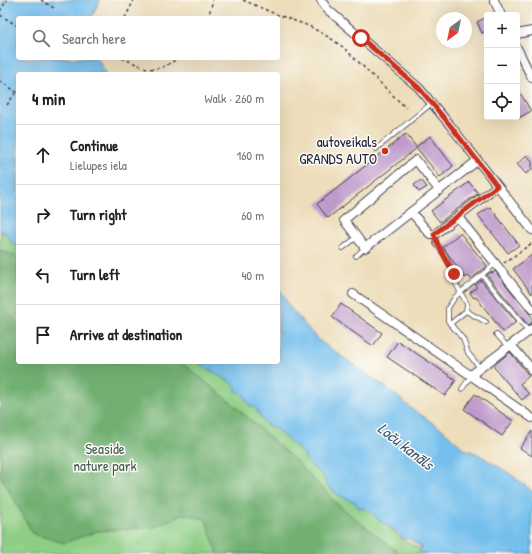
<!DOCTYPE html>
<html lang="en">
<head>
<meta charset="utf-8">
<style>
  body { margin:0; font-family:"Patrick Hand",sans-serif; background:#f2f2f2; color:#222 }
  .controls { position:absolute; right:12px; top:12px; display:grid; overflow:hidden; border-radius:4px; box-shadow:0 4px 16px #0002 }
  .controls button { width:36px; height:36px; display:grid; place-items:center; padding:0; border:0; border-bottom:1px solid #e0e0e0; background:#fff; color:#222; font:20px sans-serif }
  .compass { position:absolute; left:436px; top:12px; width:36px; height:36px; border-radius:50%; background:#fff; box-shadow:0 4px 16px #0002; rotate:213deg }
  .stop { position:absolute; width:12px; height:12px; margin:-9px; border:3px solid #c8321e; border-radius:50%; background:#fff }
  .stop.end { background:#c8321e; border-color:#fff; box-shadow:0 1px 4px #0008 }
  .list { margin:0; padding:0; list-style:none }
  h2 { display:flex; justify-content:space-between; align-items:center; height:52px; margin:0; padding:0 16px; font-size:17px }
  h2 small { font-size:13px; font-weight:400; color:#767676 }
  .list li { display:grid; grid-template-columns:26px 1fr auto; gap:12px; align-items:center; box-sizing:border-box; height:60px; padding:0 16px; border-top:1px solid #e0e0e0 }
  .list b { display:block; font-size:15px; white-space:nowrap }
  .list p { margin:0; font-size:13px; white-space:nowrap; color:#767676 }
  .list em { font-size:13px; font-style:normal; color:#767676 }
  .icon { flex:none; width:22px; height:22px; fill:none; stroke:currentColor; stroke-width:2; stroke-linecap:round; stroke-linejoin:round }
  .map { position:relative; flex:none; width:532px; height:554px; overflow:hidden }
  .search { position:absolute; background:#fff; box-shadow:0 4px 16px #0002; left:16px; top:16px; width:264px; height:44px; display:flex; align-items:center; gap:10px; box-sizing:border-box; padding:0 14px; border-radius:4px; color:#767676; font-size:15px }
  .panel { position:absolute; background:#fff; box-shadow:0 4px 16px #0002; left:16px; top:72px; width:264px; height:292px; border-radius:4px }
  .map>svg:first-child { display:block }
  .green { fill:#8ecd84; stroke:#587860 }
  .forest { fill:#72b072; stroke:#4a6956 }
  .water { fill:#74bfed; stroke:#4b7094 }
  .building { fill:#be9aca }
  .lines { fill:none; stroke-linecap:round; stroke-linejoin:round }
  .lane-casing { stroke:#403e4e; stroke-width:5.5 }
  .street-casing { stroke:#403e4e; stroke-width:10 }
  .path { stroke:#403e4e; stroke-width:1.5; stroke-dasharray:3 3; stroke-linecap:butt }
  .lane { stroke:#fff; stroke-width:4 }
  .street { stroke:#fff; stroke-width:8 }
  .route { stroke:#c8321e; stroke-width:5 }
  .poi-dot { fill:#c8321e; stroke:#fdfcf7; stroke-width:1.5 }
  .labels { text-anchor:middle; stroke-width:3; stroke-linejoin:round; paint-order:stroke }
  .poi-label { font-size:15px; fill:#22223b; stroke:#fdfcf7; text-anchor:end }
  .park-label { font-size:15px; fill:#485e55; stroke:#fdfcf7 }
  .water-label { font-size:16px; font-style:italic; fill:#3f5979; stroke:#fdfcf7 }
</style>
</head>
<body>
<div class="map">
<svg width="532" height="554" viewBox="0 0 532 554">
  <rect width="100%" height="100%" fill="#fdfcf7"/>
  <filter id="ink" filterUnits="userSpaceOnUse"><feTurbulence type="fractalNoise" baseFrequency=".025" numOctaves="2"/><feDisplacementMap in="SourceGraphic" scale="8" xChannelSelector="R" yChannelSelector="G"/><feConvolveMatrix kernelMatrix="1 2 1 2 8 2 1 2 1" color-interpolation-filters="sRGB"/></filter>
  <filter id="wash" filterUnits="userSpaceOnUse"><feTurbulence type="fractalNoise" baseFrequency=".012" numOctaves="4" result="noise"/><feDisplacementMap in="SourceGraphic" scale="16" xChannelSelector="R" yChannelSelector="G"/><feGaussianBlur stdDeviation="0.9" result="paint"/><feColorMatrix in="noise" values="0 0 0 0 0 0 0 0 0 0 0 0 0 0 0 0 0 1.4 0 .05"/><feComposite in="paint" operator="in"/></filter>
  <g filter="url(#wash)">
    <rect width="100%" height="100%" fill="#edddba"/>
    <polygon class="green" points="0,231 18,240 18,362 215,362 401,538 428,554 0,554"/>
    <polygon class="forest" points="0,250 18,257 18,362 181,362 233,404 298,463 338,505 401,554 218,554 205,519 182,514 155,527 98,531 64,543 33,534 2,478 0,477"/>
    <g class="water">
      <path d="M4 0H100L91 18H18V58H97L106 74H18V246C7 242 11 234 0 230V6Z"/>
      <path d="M278 285 288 305 317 339 388 389 411 408 443 430 464 449 476 453 509 473 532 491V554H429L426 552 419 554 421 547 408 538 404 539 401 538V534C396 533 395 530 390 527 382 523 376 518 371 511L368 512 364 508H358L355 502C348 501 333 492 328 486 325 483 325 478 322 475 316 467 306 465 304 454L276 429 267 425 260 416 255 407 250 406 242 393 236 391V388L232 383 197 362H278Z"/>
    </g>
    <g id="blocks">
      <g class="building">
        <polygon points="487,17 487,31 482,33 477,22"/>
        <polygon points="517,88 531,111 517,119"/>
        <polygon points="406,134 417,148 328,218 317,204"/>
        <polygon points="430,136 453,166 440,177 416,147"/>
        <polygon points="527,155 532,161 532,169 526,174 517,164"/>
        <polygon points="421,180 427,187 419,192 414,185"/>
        <polygon points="469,182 478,193 440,222 431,211"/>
        <polygon points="490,207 519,245 508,253 478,215"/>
        <polygon points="460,233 487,266 471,279 468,276 465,278 443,247"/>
        <polygon points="532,255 532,294 513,269"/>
        <polygon points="495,271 532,317 532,322 530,324 528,325 487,275 491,272 492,273"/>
        <polygon points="481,280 516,322 503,332 476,297 474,298 470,293 477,287 475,285"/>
        <polygon points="341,304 382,333 373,346 332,317"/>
        <polygon points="398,341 456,380 445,396 387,357"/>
        <polygon points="510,352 529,376 520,384 529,394 522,400 493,366"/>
        <polygon points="475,394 513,421 502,436 464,409"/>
        <polygon points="532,431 532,456 520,448"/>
      </g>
    </g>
  </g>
  <g filter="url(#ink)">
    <use href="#blocks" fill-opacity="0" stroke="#403e4e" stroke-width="1"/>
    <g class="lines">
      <g class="lane-casing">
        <g id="lane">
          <polyline points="376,149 432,103"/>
          <polyline points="435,234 436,244 445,255 454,274 456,284 467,304 466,311 450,324"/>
          <polyline points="343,248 357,237"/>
          <polyline points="356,256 365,248"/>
          <polyline points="482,275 529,332"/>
          <polyline points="466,311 486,322"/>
          <polyline points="496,334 508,347"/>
          <polyline points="480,368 468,353 463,339 448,321 448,308 455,297 495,264"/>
          <polyline points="462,389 471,376"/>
        </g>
      </g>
      <g class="street-casing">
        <g id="street">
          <polyline points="321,0 327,9 419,88 450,125 532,230"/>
          <polyline points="494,0 501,15"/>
          <polyline points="517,34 532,31"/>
          <polyline points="517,48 532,78"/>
          <polyline points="439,190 416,160 344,220 365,248 411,212 430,234 435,234 497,186"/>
          <polyline points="411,212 477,161"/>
          <polyline points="458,217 532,309"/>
          <polyline points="353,294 532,418"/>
          <polyline points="511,345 530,367 532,371"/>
          <polyline points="471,375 532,329"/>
        </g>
      </g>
      <g class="path">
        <polyline points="41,0 54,8"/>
        <polyline points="243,0 273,13 309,26 330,38 343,47 406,108"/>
        <polyline points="0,11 7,0"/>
        <polyline points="0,15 18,26"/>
        <polyline points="125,18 134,0"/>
        <polyline points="208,18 213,0"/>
        <path d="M122 58C147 68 154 76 178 58"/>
        <polyline points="0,81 18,93"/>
        <polyline points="7,105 16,92"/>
        <polyline points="504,263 532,243"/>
      </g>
      <use href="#lane" class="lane"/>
      <use href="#street" class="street"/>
    </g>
  </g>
  <g class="lines" filter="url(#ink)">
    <path class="route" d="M361 38 419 88 450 125 497 186 434 234C437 247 448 261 454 274"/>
  </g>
  <circle class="poi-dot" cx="385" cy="151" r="4"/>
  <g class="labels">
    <g class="poi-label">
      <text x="377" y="147">autoveikals<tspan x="377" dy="17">GRANDS AUTO</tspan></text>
    </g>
    <g class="park-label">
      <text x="105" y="454">Seaside<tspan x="105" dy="17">nature park</tspan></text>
    </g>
    <g class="water-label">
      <text transform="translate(406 446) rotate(38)" y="6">Loču kanāls</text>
    </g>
  </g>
</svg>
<div class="controls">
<button>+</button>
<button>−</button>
<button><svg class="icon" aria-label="locate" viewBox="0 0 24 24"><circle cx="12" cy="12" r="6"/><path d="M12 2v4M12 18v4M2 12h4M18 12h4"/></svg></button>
</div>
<svg class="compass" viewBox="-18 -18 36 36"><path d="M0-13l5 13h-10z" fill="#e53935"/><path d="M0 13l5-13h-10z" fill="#767676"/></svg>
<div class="stop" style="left:361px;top:38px"></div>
<div class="stop end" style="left:454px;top:274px"></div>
<div class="search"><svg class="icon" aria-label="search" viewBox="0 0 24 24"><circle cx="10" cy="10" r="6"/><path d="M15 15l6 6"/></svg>Search here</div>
<section class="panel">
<h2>4 min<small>Walk · 260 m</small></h2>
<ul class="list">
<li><svg class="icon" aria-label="ahead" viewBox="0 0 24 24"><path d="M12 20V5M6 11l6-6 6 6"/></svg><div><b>Continue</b><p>Lielupes iela</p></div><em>160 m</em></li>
<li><svg class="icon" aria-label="right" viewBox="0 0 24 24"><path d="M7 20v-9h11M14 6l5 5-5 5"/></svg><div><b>Turn right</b></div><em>60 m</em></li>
<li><svg class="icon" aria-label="left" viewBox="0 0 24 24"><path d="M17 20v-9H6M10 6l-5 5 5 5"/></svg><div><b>Turn left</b></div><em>40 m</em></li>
<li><svg class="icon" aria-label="arrive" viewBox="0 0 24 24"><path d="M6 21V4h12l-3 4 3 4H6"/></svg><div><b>Arrive at destination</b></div></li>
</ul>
</section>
</div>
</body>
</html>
